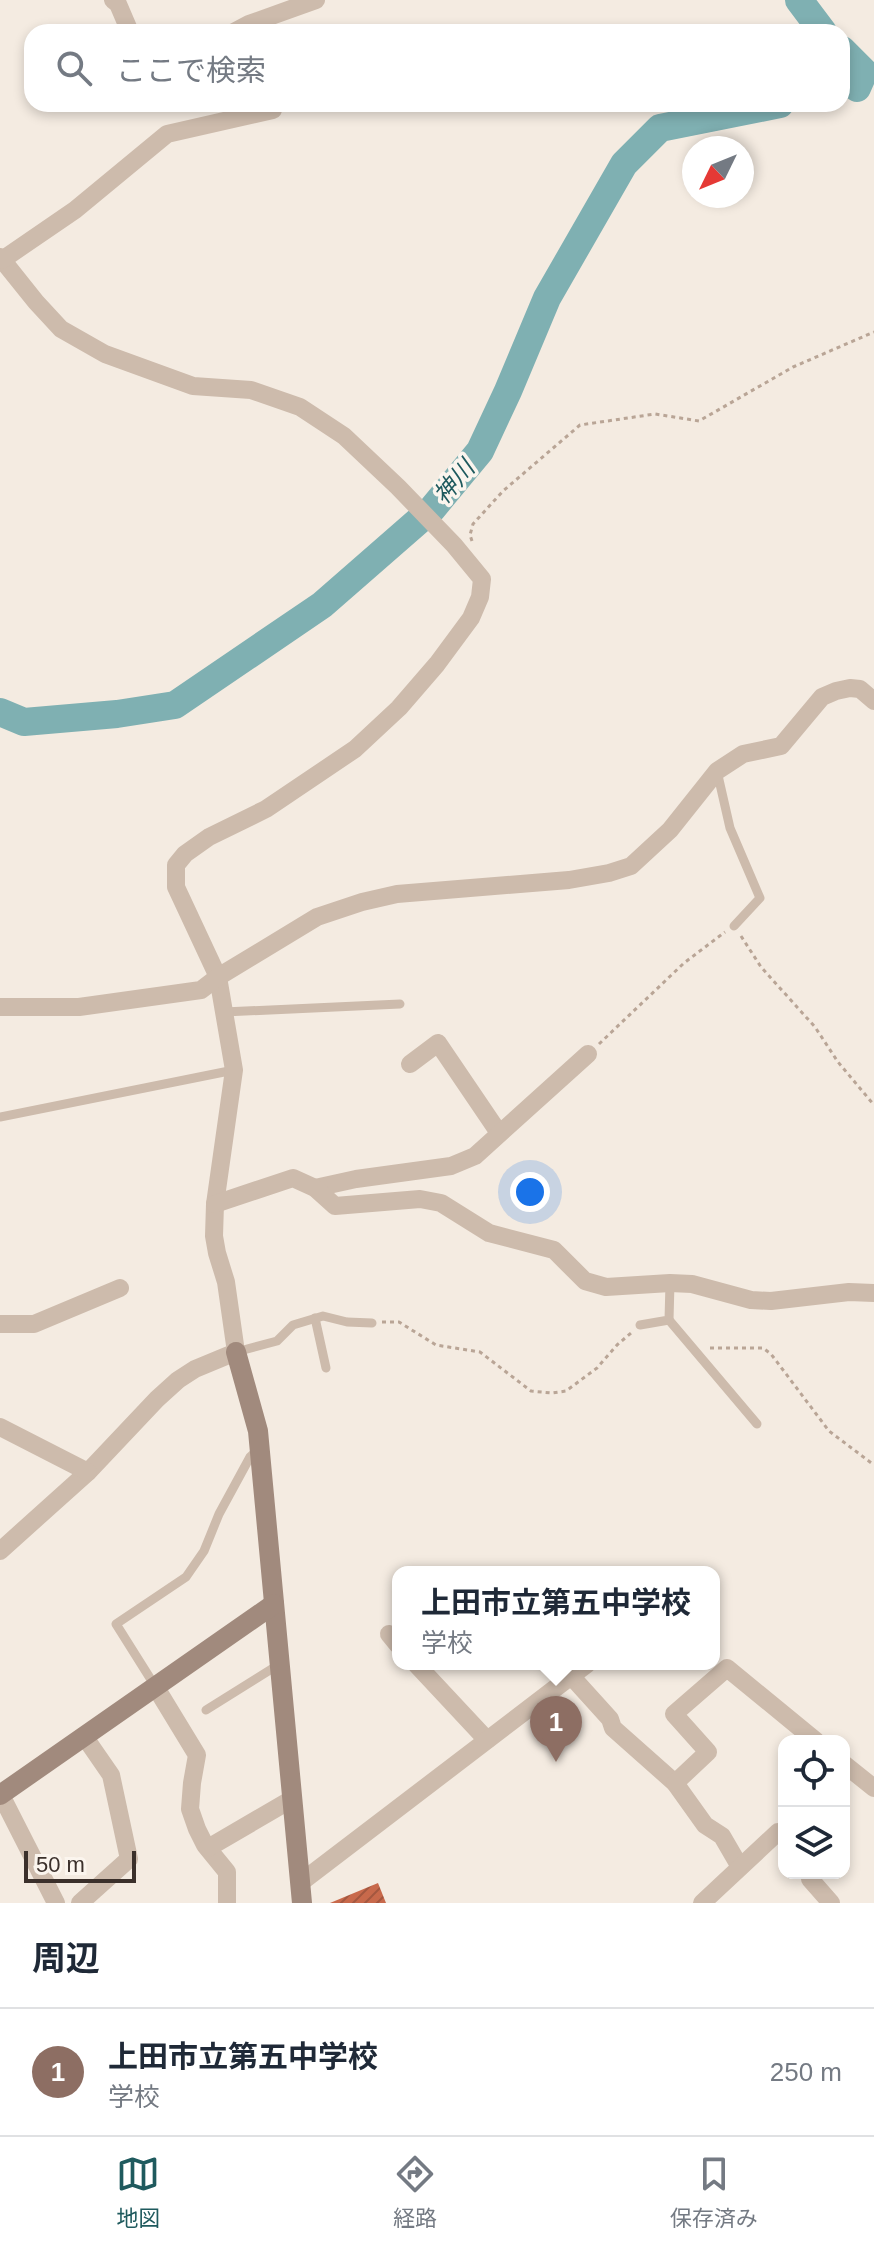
<!DOCTYPE html>
<html lang="ja">
<head>
<meta charset="utf-8">
<style>
  body { margin:0; font-family:Helvetica,"Noto Sans JP",sans-serif; background:#f6f6f7; color:#1f2937 }
  .controls { position:absolute; right:24px; bottom:24px; display:grid; overflow:hidden; border-radius:16px; box-shadow:0 4px 12px #0003 }
  .controls button { width:72px; height:72px; display:grid; place-items:center; padding:0; border:0; border-bottom:2px solid #e0e1e3; background:#fff; color:#1f2937; font:40px sans-serif }
  .compass { position:absolute; left:682px; top:136px; width:72px; height:72px; border-radius:50%; background:#fff; box-shadow:0 4px 12px #0003; rotate:227deg }
  .scale { position:absolute; left:24px; bottom:20px; width:112px; box-sizing:border-box; padding-left:8px; border:4px solid #3b302b; border-top:0; font-size:22px; line-height:28px; white-space:nowrap; color:#3b302b; -webkit-text-stroke:6px #fbf5ee; paint-order:stroke }
  .you { position:absolute; left:530px; top:1192px; width:28px; height:28px; margin:-20px; border:6px solid #fff; border-radius:50%; background:#1a73e8; box-shadow:0 0 0 12px #1a73e833 }
  .badge { display:grid; place-items:center; width:52px; height:52px; border-radius:50%; background:#1f5a5e; color:#fff; font-size:26px; font-weight:700 }
  .pin { position:absolute; translate:-50% -66px; filter:drop-shadow(0 2px 4px #0008) }
  .pin::after { content:''; position:absolute; top:42px; width:28px; height:24px; background:inherit; clip-path:polygon(0 0,100% 0,50% 100%) }
  .popup { position:absolute; left:392px; top:1566px; width:328px; height:104px; box-sizing:border-box; display:grid; place-content:center; border-radius:16px; background:#fff; filter:drop-shadow(0 2px 6px #0005); font-size:26px; white-space:nowrap; color:#747a83 }
  .popup b { font-size:30px; color:#1f2937 }
  .popup::after { content:''; position:absolute; left:50%; top:100%; margin-left:-16px; border:16px solid transparent; border-top-color:#fff }
  .list { margin:0; padding:0; list-style:none }
  h2 { display:flex; justify-content:space-between; align-items:center; height:104px; margin:0; padding:0 32px; font-size:34px }
  h2 small { font-size:26px; font-weight:400; color:#747a83 }
  .list li { display:grid; grid-template-columns:52px 1fr auto; gap:24px; align-items:center; box-sizing:border-box; height:128px; padding:0 32px; border-top:2px solid #e0e1e3 }
  .list b { display:block; font-size:30px; white-space:nowrap }
  .list p { margin:0; font-size:26px; white-space:nowrap; color:#747a83 }
  .list em { font-size:26px; font-style:normal; color:#747a83 }
  .icon { flex:none; width:44px; height:44px; fill:none; stroke:currentColor; stroke-width:2; stroke-linecap:round; stroke-linejoin:round }
  .map { position:relative; flex:none; width:874px; height:1903px; overflow:hidden }
  .search { position:absolute; background:#fff; box-shadow:0 4px 12px #0003; left:24px; right:24px; top:24px; height:88px; display:flex; align-items:center; gap:20px; box-sizing:border-box; padding:0 28px; border-radius:24px; color:#747a83; font-size:30px }
  .sheet { height:232px; background:#fff }
  nav { display:flex; justify-content:space-around; align-items:center; box-sizing:border-box; height:112px; border-top:2px solid #e0e1e3; background:#fff; font-size:22px; color:#747a83 }
  nav a { display:grid; justify-items:center; gap:4px }
  nav .on { color:#1f5a5e }
  .map>svg:first-child { display:block }
  .lines { fill:none; stroke-linecap:round; stroke-linejoin:round }
  .river { stroke:#7fb0b2; stroke-width:28 }
  .building { fill:url(#building-hatch) }
  .path { stroke:#b9a596; stroke-width:3; stroke-dasharray:4 4; stroke-linecap:butt }
  .lane { stroke:#cdbbac; stroke-width:9 }
  .street { stroke:#cdbbac; stroke-width:18 }
  .secondary { stroke:#a18a7d; stroke-width:20 }
  .labels { text-anchor:middle; stroke-width:7; stroke-linejoin:round; paint-order:stroke }
  .water-label { font-size:24px; font-style:italic; fill:#1f5a5e; stroke:#fbf5ee }
</style>
</head>
<body>
<div class="map">
<svg width="874" height="1903" viewBox="0 0 874 1903">
  <defs>
    <pattern id="building-hatch" width="6" height="6" patternUnits="userSpaceOnUse" patternTransform="scale(2)"><rect width="6" height="6" fill="#c8694b"/><path d="M-1 1l2-2M0 6l6-6M5 7l2-2" fill="none" stroke="#a4573f"/></pattern>
  </defs>
  <rect width="100%" height="100%" fill="#f4ebe1"/>
  <g class="lines">
    <g class="river">
      <polyline points="799,0 823,32"/>
      <polyline points="842,50 864,72 857,88"/>
      <polyline points="0,712 24,722 117,714 175,705 322,605 432,509 480,451 508,391 547,298 624,164 660,128 780,104"/>
    </g>
  </g>
  <polygon class="building" points="378,1883 386,1903 330,1903"/>
  <g class="lines">
    <g class="path">
      <polyline points="472,541 470,535 473,524 503,491 580,425 655,414 699,421 793,367 874,332"/>
      <polyline points="741,936 761,967 815,1027 838,1062 874,1105"/>
      <polyline points="599,1044 684,963 725,932"/>
      <polyline points="382,1322 399,1322 436,1345 480,1352 531,1391 552,1393 566,1391 597,1368 617,1345 631,1333"/>
      <polyline points="710,1348 763,1348 771,1354 829,1431 874,1465"/>
    </g>
    <g class="lane">
      <polyline points="717,771 730,828 760,898 734,926"/>
      <polyline points="224,1012 400,1004"/>
      <polyline points="0,1117 234,1070"/>
      <polyline points="315,1318 326,1368"/>
      <polyline points="669,1320 757,1424"/>
      <polyline points="640,1325 669,1320 670,1283"/>
      <polyline points="236,1352 277,1341 293,1325 323,1316 347,1322 372,1323"/>
      <polyline points="155,1686 116,1624 186,1577 204,1551 219,1514 250,1457 258,1450"/>
      <polyline points="206,1710 278,1665"/>
    </g>
    <g class="street">
      <polyline points="113,0 118,4 130,32"/>
      <polyline points="234,32 249,24 316,0"/>
      <polyline points="0,257 36,302 61,329 105,354 193,386 251,390 300,407 344,436 398,487 454,545 482,579 480,597 471,618 437,664 399,708 355,749 266,809 209,837 185,854 176,865 176,887 218,977 234,1070 215,1204 214,1236 217,1253 226,1282 236,1352 195,1369 178,1380 157,1399 88,1472 0,1551"/>
      <polyline points="2,260 75,210 167,134 273,110"/>
      <polyline points="0,1007 79,1007 201,990 218,977 317,917 362,902 397,894 569,880 609,873 631,866 670,830 717,771 743,754 781,746 822,697 836,691 850,688 860,689 874,701"/>
      <polyline points="410,1064 438,1043 499,1133"/>
      <polyline points="315,1188 356,1179 451,1166 475,1156 588,1054"/>
      <polyline points="215,1204 293,1178 315,1188 335,1206 420,1199 441,1203 489,1233 554,1250 585,1281 606,1287 670,1283 692,1284 751,1300 771,1301 849,1292 874,1293"/>
      <polyline points="0,1324 34,1324 120,1288"/>
      <polyline points="0,1427 88,1472"/>
      <polyline points="389,1634 398,1645"/>
      <polyline points="416,1664 487,1740"/>
      <polyline points="572,1677 610,1719 613,1728 675,1783 705,1825 722,1836 740,1867"/>
      <polyline points="155,1686 197,1755 192,1783 190,1809 197,1829 205,1845 227,1872 227,1903"/>
      <polyline points="844,1764 874,1788"/>
      <polyline points="675,1783 708,1752 674,1714 727,1668 816,1741"/>
      <polyline points="1,1795 56,1903"/>
      <polyline points="208,1848 292,1799"/>
      <polyline points="810,1879 831,1903"/>
      <polyline points="300,1883 587,1664"/>
      <polyline points="80,1903 129,1859 111,1775 84,1736"/>
      <polyline points="702,1903 778,1832"/>
    </g>
    <g class="secondary">
      <polyline points="236,1352 258,1431 302,1903"/>
      <polyline points="0,1795 274,1604"/>
    </g>
  </g>
  <g class="labels">
    <g class="water-label">
      <text transform="translate(454 482) rotate(-50)" y="8">神川</text>
    </g>
  </g>
</svg>
<div class="controls">
<button><svg class="icon" aria-label="locate" viewBox="0 0 24 24"><circle cx="12" cy="12" r="6"/><path d="M12 2v4M12 18v4M2 12h4M18 12h4"/></svg></button>
<button><svg class="icon" aria-label="layers" viewBox="0 0 24 24"><path d="M12 4l9 5-9 5-9-5zM3 14l9 5 9-5"/></svg></button>
</div>
<svg class="compass" viewBox="-18 -18 36 36"><path d="M0-13l5 13h-10z" fill="#e53935"/><path d="M0 13l5-13h-10z" fill="#747a83"/></svg>
<div class="scale">50 m</div>
<div class="you"></div>
<div class="pin badge" style="left:556px;top:1762px;background:#8d6e63">1</div>
<div class="popup"><b>上田市立第五中学校</b>学校</div>
<div class="search"><svg class="icon" aria-label="search" viewBox="0 0 24 24"><circle cx="10" cy="10" r="6"/><path d="M15 15l6 6"/></svg>ここで検索</div>
</div>
<section class="sheet">
<h2>周辺<small></small></h2>
<ul class="list">
<li><span class="badge" style="background:#8d6e63">1</span><div><b>上田市立第五中学校</b><p>学校</p></div><em>250 m</em></li>
</ul>
</section>
<nav>
<a class="on"><svg class="icon" aria-label="map" viewBox="0 0 24 24"><path d="M3 6l6-2 6 2 6-2v14l-6 2-6-2-6 2zM9 4v14M15 6v14"/></svg>地図</a>
<a><svg class="icon" aria-label="directions" viewBox="0 0 24 24"><path d="M12 3l9 9-9 9-9-9zM9 14v-3h6M13 9l2 2-2 2"/></svg>経路</a>
<a><svg class="icon" aria-label="saved" viewBox="0 0 24 24"><path d="M7 4h10v16l-5-4-5 4z"/></svg>保存済み</a>
</nav>
</body>
</html>
